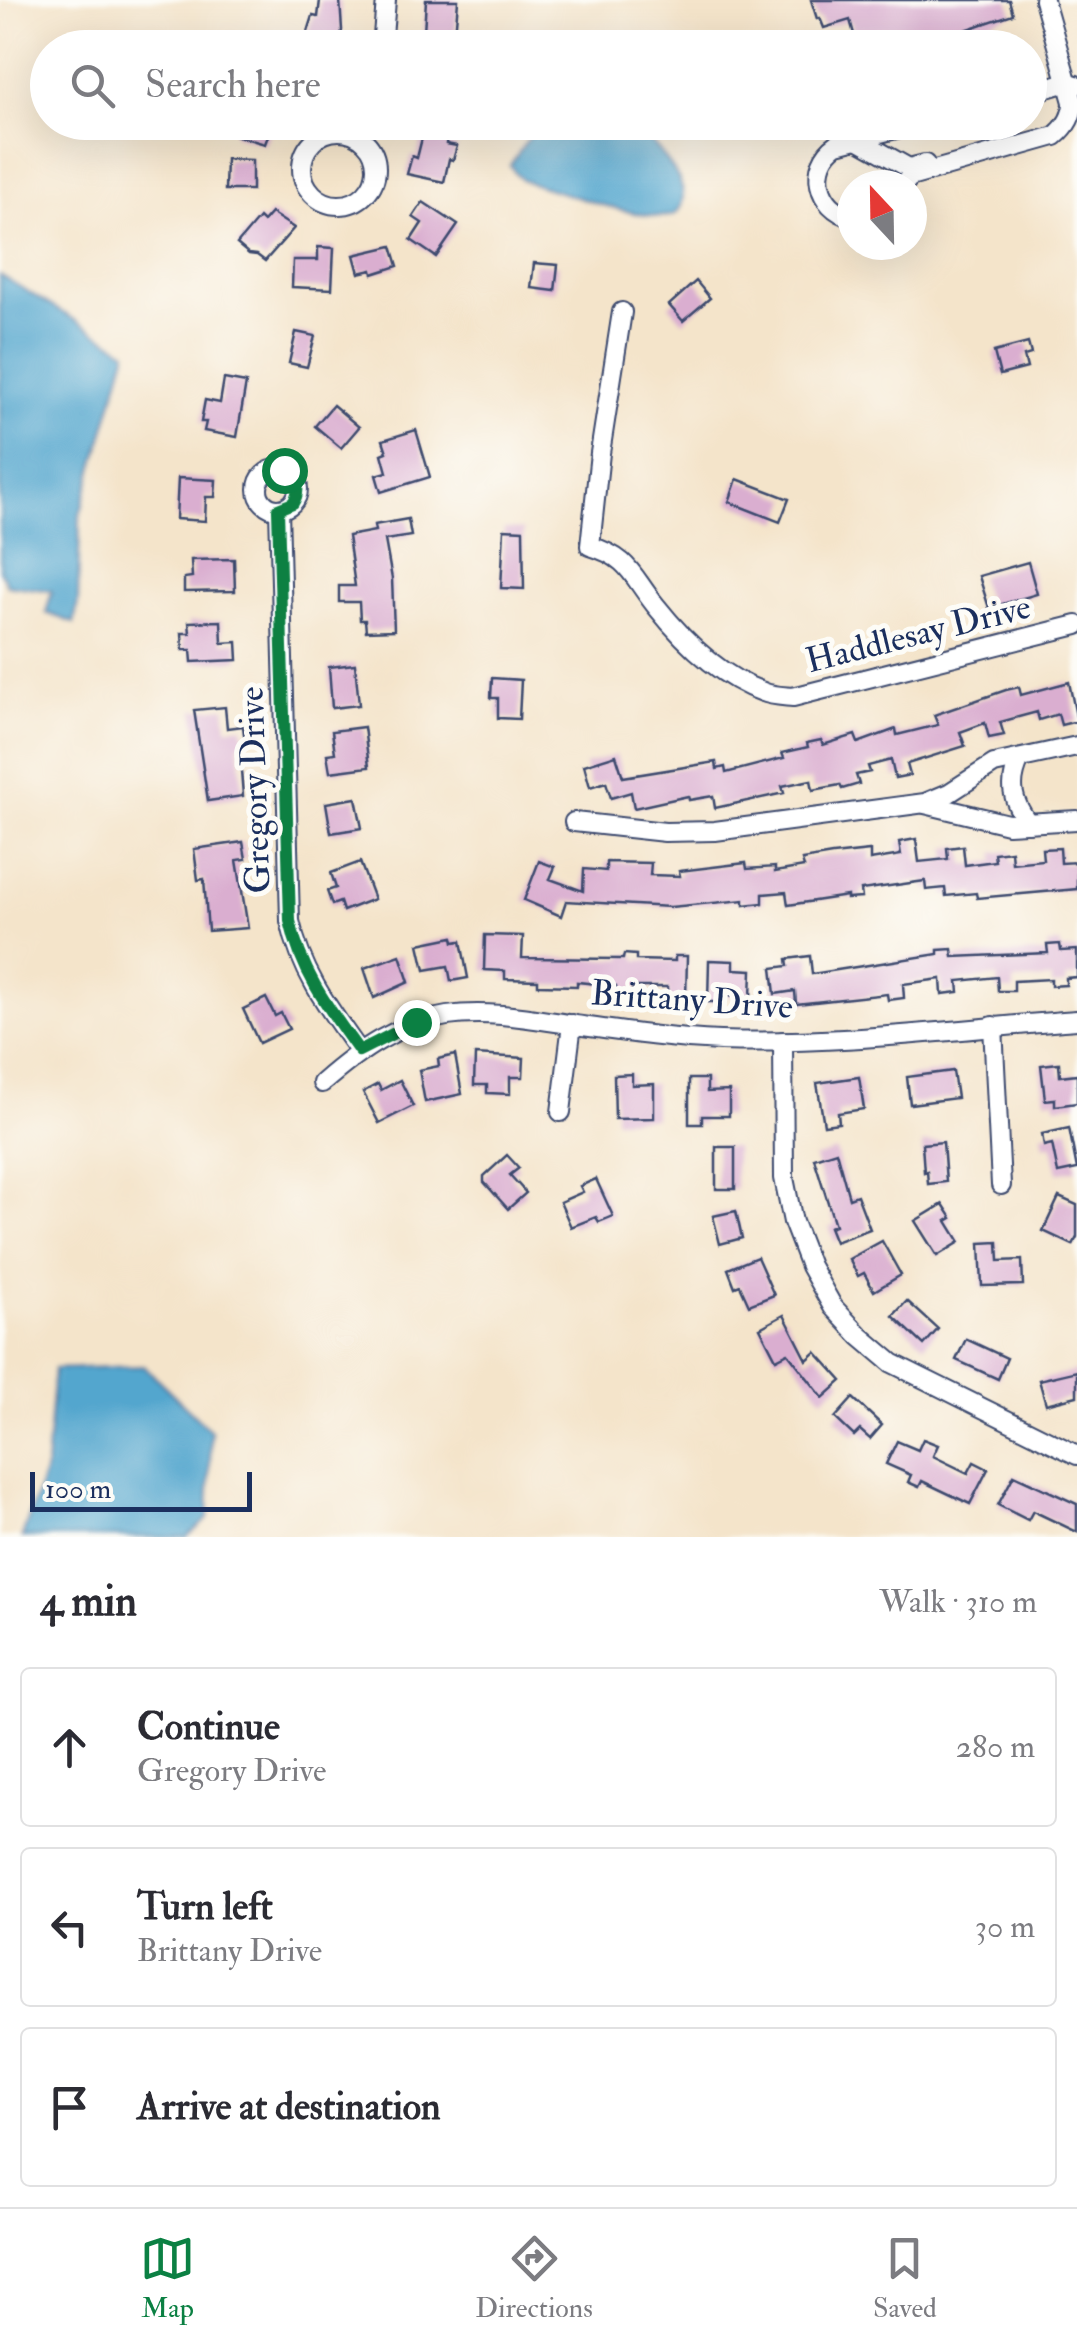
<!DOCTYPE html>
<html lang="en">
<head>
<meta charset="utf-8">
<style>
  body { margin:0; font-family:"IM FELL Double Pica",serif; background:#f2f2f3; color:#2b2b33 }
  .compass { position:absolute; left:837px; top:170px; width:90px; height:90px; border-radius:50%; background:#fff; box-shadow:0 10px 40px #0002; rotate:338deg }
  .scale { position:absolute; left:30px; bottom:25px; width:222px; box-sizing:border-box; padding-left:10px; border:5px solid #1b2f5e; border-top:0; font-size:28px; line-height:35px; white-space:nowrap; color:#1b2f5e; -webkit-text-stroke:8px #fdfcf7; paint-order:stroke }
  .stop { position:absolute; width:30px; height:30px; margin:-22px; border:8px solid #0b8043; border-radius:50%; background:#fff }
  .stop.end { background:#0b8043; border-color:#fff; box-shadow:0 2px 10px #0008 }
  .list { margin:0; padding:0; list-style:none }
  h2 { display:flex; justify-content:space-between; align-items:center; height:130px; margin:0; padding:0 40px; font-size:42px }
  h2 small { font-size:32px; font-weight:400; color:#7c7c81 }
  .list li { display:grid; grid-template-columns:65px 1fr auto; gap:30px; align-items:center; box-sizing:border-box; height:160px; margin:0 20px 20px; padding:0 20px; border:2px solid #e1e1e2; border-radius:10px }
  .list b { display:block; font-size:38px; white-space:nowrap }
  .list p { margin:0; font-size:32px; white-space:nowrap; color:#7c7c81 }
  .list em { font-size:32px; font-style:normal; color:#7c7c81 }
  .icon { flex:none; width:55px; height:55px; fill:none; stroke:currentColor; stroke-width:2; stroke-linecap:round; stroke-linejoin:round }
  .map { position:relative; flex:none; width:1077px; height:1537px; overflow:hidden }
  .search { position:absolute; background:#fff; box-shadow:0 10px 40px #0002; left:30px; right:30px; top:30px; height:110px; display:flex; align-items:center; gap:25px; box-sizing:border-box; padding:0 35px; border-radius:55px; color:#7c7c81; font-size:38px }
  .sheet { height:670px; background:#fff }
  nav { display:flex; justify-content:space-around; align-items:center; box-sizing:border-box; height:140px; border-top:2px solid #e1e1e2; background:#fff; font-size:28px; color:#7c7c81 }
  nav a { display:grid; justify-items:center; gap:5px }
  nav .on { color:#0b8043 }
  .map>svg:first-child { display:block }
  .water { fill:#53a6ce; stroke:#376a96; stroke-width:2.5 }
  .building { fill:#daaed0 }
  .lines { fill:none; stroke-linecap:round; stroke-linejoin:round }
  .minor-casing { stroke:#3c4a6e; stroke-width:22 }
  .minor { stroke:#fff; stroke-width:18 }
  .route { stroke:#0b8043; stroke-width:12 }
  .labels { text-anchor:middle; stroke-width:10; stroke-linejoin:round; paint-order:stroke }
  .street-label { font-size:35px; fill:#1b2f5e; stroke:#fdfcf7 }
</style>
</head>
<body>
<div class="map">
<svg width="1077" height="1537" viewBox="0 0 1077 1537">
  <rect width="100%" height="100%" fill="#fdfcf7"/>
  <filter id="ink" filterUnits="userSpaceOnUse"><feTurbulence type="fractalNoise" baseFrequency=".01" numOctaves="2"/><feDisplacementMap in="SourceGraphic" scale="20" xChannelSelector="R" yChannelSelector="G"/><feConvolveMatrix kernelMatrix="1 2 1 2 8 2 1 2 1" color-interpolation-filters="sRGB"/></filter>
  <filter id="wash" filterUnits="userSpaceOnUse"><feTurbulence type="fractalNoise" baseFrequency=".0048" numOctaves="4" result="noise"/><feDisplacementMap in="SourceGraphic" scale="40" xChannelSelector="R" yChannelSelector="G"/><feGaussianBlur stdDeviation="2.25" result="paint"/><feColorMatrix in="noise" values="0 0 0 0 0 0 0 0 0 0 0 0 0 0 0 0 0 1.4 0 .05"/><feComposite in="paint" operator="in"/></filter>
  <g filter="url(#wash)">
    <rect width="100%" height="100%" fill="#f4e4ca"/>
    <g class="water">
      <path d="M539 123H638C649 145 682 169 683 195 683 202 680 212 673 215 649 224 550 188 521 180L510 165Z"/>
      <polygon points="0,275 127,351 80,515 78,602 74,623 46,613 52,591 7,585 0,570"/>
      <polygon points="144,1366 211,1431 208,1519 187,1537 22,1537 46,1467 54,1369"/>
    </g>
    <g id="blocks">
      <g class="building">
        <polygon points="320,0 340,0 342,30 339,48 304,45 313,16 318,17"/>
        <polygon points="426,0 458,0 454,48 423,48"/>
        <polygon points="811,0 1009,0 1013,14 962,31 967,48 858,48 850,20 824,28 820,18 817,19"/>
        <polygon points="239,122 273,122 265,144 234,135"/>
        <polygon points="426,122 448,122 446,144 457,146 453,160 449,159 444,182 407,174 412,156 417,158"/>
        <polygon points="226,159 252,160 252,190 225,190"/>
        <polygon points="423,202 458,225 436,257 411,240 422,223 413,217"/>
        <polygon points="271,213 294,228 265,261 257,255 249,254 237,244 259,218 263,222"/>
        <polygon points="392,246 398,266 373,274 372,270 359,273 354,255"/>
        <polygon points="318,247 334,248 332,289 292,287 293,260 318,260"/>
        <polygon points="534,263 558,265 555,291 531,288"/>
        <polygon points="696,281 710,298 683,321 669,305"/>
        <polygon points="296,332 315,336 307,367 289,363"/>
        <polygon points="1028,343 1031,354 1024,356 1027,368 1000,375 994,352"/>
        <polygon points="224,379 246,383 237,437 204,431 206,422 201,422 205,400 220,403"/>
        <polygon points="333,405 359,427 341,448 315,426"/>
        <polygon points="416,430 430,477 381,492 376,475 387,472 382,454 387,452 383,440"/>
        <polygon points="178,478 216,480 215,497 206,497 205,521 176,519"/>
        <polygon points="737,479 789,499 780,522 729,502"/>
        <polygon points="408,519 411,536 385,540 392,579 394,630 366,631 365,620 360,620 359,602 339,602 339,586 355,586 348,536 375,531 374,525"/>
        <polygon points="504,529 523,530 524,589 501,588"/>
        <polygon points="234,559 235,591 184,592 184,578 192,577 191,560"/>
        <polygon points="1028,562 1037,594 989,608 979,576"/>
        <polygon points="221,621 222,643 237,642 238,660 192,662 191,650 183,650 182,633 190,633 189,622"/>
        <polygon points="355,664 359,705 332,708 329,667"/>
        <polygon points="492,678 521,680 519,719 498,718 498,698 491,698"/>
        <polygon points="1069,682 1077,721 1061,725 1058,714 1039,720 1037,712 1000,722 1004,735 989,738 985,723 960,732 965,746 907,764 910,775 895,778 891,760 868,766 870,772 856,775 859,784 842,789 840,785 813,790 811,780 782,786 784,793 715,808 713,796 689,800 688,796 634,808 631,792 611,798 606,782 590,787 584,765 616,755 623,777 716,762 717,769 725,767 726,773 784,758 782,753 808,747 807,743 821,740 823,745 855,735 858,743 896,729 897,735 938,725 934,715 1006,690 1019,687 1021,695"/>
        <polygon points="225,707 227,728 243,726 245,743 239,744 243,796 208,801 194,710"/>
        <polygon points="364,727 369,767 330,772 327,754 335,753 332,731"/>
        <polygon points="356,798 362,828 331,833 326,803"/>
        <polygon points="916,839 919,862 948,859 947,848 963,846 965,865 995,861 994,853 1011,851 1012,863 1043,860 1042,849 1060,848 1061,863 1077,862 1077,889 977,898 976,893 946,896 945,888 926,890 925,881 861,890 862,898 847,899 847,896 788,905 786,892 763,894 763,903 744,905 744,900 670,907 566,901 561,916 524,900 539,861 555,867 550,879 583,891 584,869 606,871 606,862 651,863 650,875 680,876 679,871 746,863 747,869 775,867 775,872 804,867 802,860 832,855 870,851 870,860 901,855 899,842"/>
        <polygon points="243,842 246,859 237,860 248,928 208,931 204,879 198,880 194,849"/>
        <polygon points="360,862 374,899 343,911 340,902 332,905 327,891 336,888 331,873"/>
        <polygon points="485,935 523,936 522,958 623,959 624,954 636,955 636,960 675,961 675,956 687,956 686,1000 668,1000 668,987 633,987 632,996 616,994 616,986 577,982 577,986 538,985 538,980 505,979 505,971 484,970"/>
        <polygon points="453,937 454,942 461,941 468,978 451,981 448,966 425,970 419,944"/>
        <polygon points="1060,944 1061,951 1077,950 1077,977 1066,978 1066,985 1051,986 1051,979 1014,981 1014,991 998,991 997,977 958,981 959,992 942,994 941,979 903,984 904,998 888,1000 887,994 796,1004 795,991 775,994 772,968 788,966 787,959 810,956 812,974 938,954 938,950 952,949 953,957 1048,953 1047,945"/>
        <polygon points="400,955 409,982 374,998 364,968"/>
        <polygon points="709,960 734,961 734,969 752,970 751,997 724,996 723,1002 708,1002"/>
        <polygon points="266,998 275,1016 281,1013 289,1029 259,1043 243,1009"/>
        <polygon points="455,1055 462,1094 425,1102 419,1070 439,1066 438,1059"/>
        <polygon points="475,1055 524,1058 523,1077 510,1077 510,1094 487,1093 487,1085 474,1085"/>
        <polygon points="1059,1063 1060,1076 1077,1074 1077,1103 1055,1106 1055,1099 1045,1100 1041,1065"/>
        <polygon points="953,1071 957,1098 910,1104 907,1077"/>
        <polygon points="632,1074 632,1085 654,1084 654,1118 615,1119 614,1075"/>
        <polygon points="859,1077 864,1109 838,1113 839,1123 824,1125 817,1083"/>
        <polygon points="689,1079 707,1079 707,1092 729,1091 729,1116 702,1116 702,1124 689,1124"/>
        <polygon points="400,1080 413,1106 379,1123 363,1092 378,1084 381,1090"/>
        <polygon points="1069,1128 1077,1169 1058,1173 1052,1144 1044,1146 1042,1134"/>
        <polygon points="943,1142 946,1182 928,1184 927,1171 924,1172 922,1144"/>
        <rect x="716" y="1147" width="19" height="42"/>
        <polygon points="836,1151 849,1198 857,1195 870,1229 835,1242 829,1227 835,1225 814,1158"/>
        <polygon points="507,1155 519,1168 510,1175 526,1193 508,1209 484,1182 484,1176"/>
        <polygon points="596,1179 613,1216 599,1222 596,1217 571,1227 560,1202 583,1192 580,1186"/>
        <polygon points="1059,1197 1077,1205 1077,1237 1073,1245 1043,1231"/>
        <polygon points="943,1204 952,1218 947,1221 960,1242 937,1256 915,1221"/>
        <polygon points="736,1211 742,1238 720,1244 713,1216"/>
        <polygon points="882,1241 901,1275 874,1291 864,1273 858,1276 849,1259"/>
        <polygon points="998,1242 999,1261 1022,1260 1023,1285 982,1286 980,1243"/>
        <polygon points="757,1257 774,1295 749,1305 740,1285 735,1287 728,1269"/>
        <polygon points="907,1301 938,1329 924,1345 893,1316"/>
        <polygon points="784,1315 807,1360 816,1352 842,1381 823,1398 788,1353 776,1359 760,1328"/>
        <polygon points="966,1339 1007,1358 998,1379 956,1360"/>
        <polygon points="1077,1371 1077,1396 1046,1404 1039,1380"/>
        <polygon points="853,1398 882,1425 870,1439 860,1430 854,1436 835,1418"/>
        <polygon points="923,1439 938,1445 933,1456 968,1473 974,1462 988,1469 970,1504 922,1481 919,1487 908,1482 911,1475 886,1464 897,1441 918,1450"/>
        <polygon points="1014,1475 1077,1504 1077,1532 1033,1511 1028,1520 998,1505"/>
      </g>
    </g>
  </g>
  <g filter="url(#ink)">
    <use href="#blocks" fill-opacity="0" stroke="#3c4a6e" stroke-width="2.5"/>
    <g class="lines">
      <g class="minor-casing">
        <g id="minor">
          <polyline points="382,48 386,0"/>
          <polyline points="1030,93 1067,82 1076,85"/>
          <circle cx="339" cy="168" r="37"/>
          <polyline points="859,140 909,168 925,164"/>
          <path d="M903 185 910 177 1055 136C1066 127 1073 116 1073 102L1044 0"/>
          <path d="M852 217C817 209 807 165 837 144L923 122"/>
          <path d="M622 312 600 453 590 546C630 558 631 575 656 606 683 640 720 677 763 692 772 696 783 696 793 697L1077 625"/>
          <circle cx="278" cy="489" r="20"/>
          <path d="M279 509 290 921C301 972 329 1009 359 1051"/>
          <path d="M1020 759C1008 784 1012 801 1028 823"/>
          <polyline points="925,804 1008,824 1077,820"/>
          <polyline points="574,822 665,832 715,831 925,803 949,793 994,764 1077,746"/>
          <polyline points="993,1026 1001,1185"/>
          <polyline points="783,1041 784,1178 793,1222 810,1266 833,1307 860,1336 892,1363 1077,1455"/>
          <path d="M322 1083C360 1050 396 1024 447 1016 487 1010 529 1018 568 1024 618 1031 670 1039 720 1041 838 1045 959 1029 1077 1020"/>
          <polyline points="561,1112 572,1024"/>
        </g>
      </g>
      <use href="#minor" class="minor"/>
    </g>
  </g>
  <g class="lines" filter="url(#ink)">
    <path class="route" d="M284 470C298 477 301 490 293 503L278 509 290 921C301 972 329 1009 359 1051L416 1022"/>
  </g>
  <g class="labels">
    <g class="street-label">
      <text transform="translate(918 633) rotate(-14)" y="12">Haddlesay Drive</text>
      <text transform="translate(254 790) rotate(-92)" y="12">Gregory Drive</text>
      <text transform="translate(692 999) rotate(4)" y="12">Brittany Drive</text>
    </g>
  </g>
</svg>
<svg class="compass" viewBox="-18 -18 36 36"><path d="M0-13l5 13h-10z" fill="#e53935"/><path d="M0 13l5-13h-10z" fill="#7c7c81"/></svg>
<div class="scale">100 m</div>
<div class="stop" style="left:284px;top:470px"></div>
<div class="stop end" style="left:416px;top:1022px"></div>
<div class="search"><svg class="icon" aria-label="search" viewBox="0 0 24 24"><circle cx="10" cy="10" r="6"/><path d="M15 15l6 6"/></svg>Search here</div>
</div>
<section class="sheet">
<h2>4 min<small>Walk · 310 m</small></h2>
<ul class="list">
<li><svg class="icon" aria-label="ahead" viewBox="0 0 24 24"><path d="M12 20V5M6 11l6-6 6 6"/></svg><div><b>Continue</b><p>Gregory Drive</p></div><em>280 m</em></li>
<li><svg class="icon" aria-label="left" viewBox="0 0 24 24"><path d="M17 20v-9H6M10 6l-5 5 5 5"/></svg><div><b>Turn left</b><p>Brittany Drive</p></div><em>30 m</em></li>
<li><svg class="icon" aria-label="arrive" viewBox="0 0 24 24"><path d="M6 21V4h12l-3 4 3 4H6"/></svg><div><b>Arrive at destination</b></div></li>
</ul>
</section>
<nav>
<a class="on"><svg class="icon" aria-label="map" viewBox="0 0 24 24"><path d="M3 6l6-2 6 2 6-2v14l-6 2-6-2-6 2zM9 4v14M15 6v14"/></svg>Map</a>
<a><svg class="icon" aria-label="directions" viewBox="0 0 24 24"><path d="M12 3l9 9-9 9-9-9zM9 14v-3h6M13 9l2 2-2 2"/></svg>Directions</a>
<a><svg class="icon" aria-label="saved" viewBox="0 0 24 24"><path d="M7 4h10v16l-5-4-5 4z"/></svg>Saved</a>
</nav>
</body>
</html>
